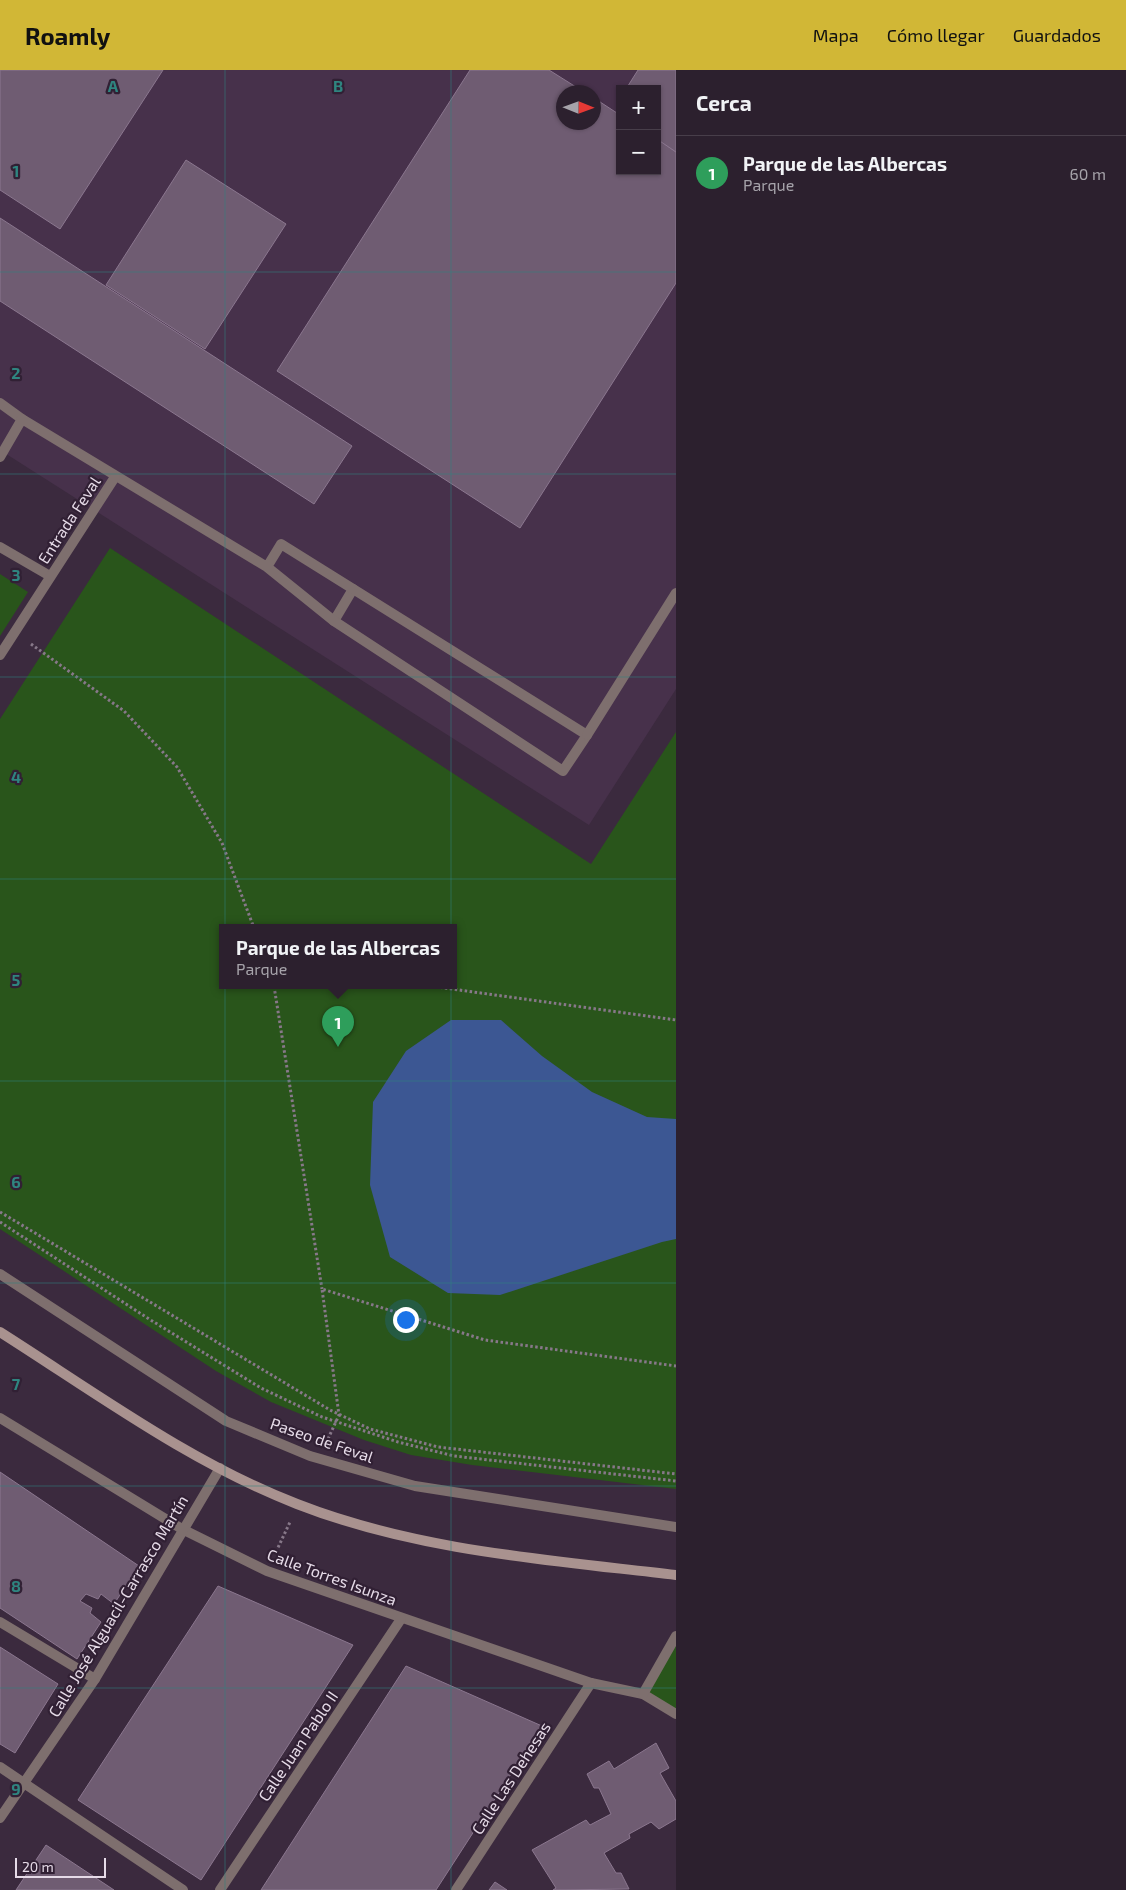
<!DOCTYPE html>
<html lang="es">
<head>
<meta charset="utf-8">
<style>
  body { margin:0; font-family:"Exo 2",sans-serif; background:#382d3a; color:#f1f3f6 }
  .controls { position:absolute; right:15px; top:15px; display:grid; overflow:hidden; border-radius:0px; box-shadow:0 1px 4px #0004 }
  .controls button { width:45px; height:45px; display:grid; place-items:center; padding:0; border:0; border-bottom:1px solid #483e4a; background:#2c202e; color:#f1f3f6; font:25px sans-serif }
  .compass { position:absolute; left:556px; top:15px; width:45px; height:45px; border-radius:50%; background:#2c202e; box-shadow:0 1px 4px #0004; rotate:91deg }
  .scale { position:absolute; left:15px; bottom:12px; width:91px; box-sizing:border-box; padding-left:5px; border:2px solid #e6dbe8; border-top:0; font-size:14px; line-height:18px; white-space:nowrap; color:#e6dbe8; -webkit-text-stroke:4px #312034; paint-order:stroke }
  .you { position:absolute; left:405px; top:1249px; width:18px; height:18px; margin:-12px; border:4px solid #fff; border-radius:50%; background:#1a73e8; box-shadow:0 0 0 8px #1a73e833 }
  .badge { display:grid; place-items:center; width:32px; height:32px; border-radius:50%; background:#d1b736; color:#fff; font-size:16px; font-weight:700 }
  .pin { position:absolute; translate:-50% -41px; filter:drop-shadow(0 1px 2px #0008) }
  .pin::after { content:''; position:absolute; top:26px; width:18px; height:15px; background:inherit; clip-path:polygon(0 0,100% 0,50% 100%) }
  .popup { position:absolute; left:219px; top:854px; width:238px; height:65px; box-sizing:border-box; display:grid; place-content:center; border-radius:0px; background:#2c202e; filter:drop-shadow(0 1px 4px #0005); font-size:16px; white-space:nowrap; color:#a6a3aa }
  .popup b { font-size:19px; color:#f1f3f6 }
  .popup::after { content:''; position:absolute; left:50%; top:100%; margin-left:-10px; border:10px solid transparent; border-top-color:#2c202e }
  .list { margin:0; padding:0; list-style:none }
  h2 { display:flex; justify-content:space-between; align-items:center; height:65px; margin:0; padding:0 20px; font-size:21px }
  h2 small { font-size:16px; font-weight:400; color:#a6a3aa }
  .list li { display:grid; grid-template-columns:32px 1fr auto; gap:15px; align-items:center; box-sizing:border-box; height:75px; padding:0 20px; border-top:1px solid #483e4a }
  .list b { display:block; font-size:19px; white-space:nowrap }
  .list p { margin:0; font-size:16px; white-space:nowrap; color:#a6a3aa }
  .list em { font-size:16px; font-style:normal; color:#a6a3aa }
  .map { position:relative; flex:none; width:676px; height:1820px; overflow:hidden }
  header { display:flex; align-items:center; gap:30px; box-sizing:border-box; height:70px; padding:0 25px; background:#d1b736; color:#111 }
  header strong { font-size:24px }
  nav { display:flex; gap:28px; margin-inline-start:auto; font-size:18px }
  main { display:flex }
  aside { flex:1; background:#2c202e }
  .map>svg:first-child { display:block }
  .built { fill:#47314b; fill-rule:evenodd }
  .green { fill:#29551b; fill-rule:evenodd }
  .water { fill:#3c5793 }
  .building { fill:#6f5c72; stroke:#8b778f }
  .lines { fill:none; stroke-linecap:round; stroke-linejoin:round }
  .path { stroke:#877889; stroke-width:3; stroke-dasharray:2.5 2.5; stroke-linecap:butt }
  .lane { stroke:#7e6f6e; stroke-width:10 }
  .street { stroke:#7e6f6e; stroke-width:10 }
  .secondary { stroke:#a9928f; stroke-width:10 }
  .grid { fill:none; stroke:#2f8580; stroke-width:1; stroke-opacity:0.55 }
  .labels { text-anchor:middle; stroke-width:4.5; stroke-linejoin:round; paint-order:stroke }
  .street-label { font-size:16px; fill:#e6dbe8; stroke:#312034 }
  .grid-label { font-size:16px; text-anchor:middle; font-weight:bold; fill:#2f8580; stroke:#312034; stroke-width:4.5; stroke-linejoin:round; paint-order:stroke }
</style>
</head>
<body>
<header>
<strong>Roamly</strong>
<nav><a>Mapa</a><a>Cómo llegar</a><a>Guardados</a></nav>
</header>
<main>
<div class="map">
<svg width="676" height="1820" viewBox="0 0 676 1820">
  <rect width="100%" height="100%" fill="#3b2a3e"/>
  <path class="built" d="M0 0H676V619L589 755 0 380ZM620 19H657V101H620ZM564 22H594V52H564Z"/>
  <g class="green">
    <path d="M110 478 591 794 676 662V1419L472 1395 411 1385 364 1370 271 1332 216 1301 0 1159V649ZM223 858H453V916H223Z"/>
    <polygon points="0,504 28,522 0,566"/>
    <polygon points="676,1566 676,1644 643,1624"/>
  </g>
  <polygon class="water" points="451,950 501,950 542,986 592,1022 647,1047 676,1049 676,1169 662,1172 500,1225 448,1223 390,1187 370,1115 373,1032 406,981"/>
  <g class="building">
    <polygon points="0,0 163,0 60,159 0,120"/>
    <polygon points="470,0 549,0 584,22 564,22 564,52 594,52 594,28 620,45 620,101 657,101 657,69 676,82 676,213 520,458 277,301"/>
    <polygon points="638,0 676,0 676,82 657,69 657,19 626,19"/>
    <polygon points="186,90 286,154 205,279 106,215"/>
    <polygon points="0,148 352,376 314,434 0,231"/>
    <polygon points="0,1402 139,1496 114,1534 101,1524 98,1529 86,1524 80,1531 92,1538 90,1543 101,1552 77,1589 0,1538"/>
    <polygon points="218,1516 353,1575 201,1810 78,1730"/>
    <polygon points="0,1577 58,1614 15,1683 0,1674"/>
    <polygon points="406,1596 542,1656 436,1820 261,1820"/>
    <polygon points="656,1673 669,1698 660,1703 676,1731 676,1749 659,1759 651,1752 629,1764 630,1768 604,1783 616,1803 621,1803 629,1819 553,1820 556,1818 532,1780 586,1750 590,1755 611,1744 599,1718 594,1718 587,1704 609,1691 614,1699"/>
    <polygon points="46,1775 114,1820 16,1820"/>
    <polygon points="495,1812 507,1820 489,1820"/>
  </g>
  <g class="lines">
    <g class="path">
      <polyline points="31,574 124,641 177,697 222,773 254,858"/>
      <polyline points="274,916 322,1219"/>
      <polyline points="430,916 676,950"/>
      <polyline points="0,1142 330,1340 370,1359 438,1377 676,1404"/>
      <polyline points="0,1152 149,1249 261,1318 322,1347 398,1372 454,1386 676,1411"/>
      <polyline points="328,1369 339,1345 322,1219 485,1270 676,1296"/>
      <polyline points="276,1482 290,1452"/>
    </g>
    <g class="lane">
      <polyline points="0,333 22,349"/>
      <polyline points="0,477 50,506"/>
      <polyline points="334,551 353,519"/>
    </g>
    <g class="street">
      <polyline points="0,387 22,349 267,497 334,551 563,701 587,665 281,474 267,497"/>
      <polyline points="0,585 115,407"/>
      <polyline points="587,665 676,523"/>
      <polyline points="0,1204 226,1351 310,1386 415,1416 676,1457"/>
      <polyline points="0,1348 182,1459 267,1501 591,1613 643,1624 676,1644"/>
      <polyline points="0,1552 95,1609"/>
      <polyline points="643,1624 676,1566"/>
      <polyline points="0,1697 183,1820"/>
      <polyline points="0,1748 95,1609 220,1398"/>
      <polyline points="220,1820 401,1549"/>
      <polyline points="456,1820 591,1613"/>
    </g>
    <path class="secondary" d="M0 1262C96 1323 191 1393 297 1434 417 1481 550 1490 676 1505"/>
  </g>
  <path class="grid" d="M225 0V1820M451 0V1820M0 202H676M0 404H676M0 607H676M0 809H676M0 1011H676M0 1213H676M0 1416H676M0 1618H676"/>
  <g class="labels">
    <g class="street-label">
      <text transform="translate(69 450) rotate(-57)" y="6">Entrada Feval</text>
      <text transform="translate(322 1370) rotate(19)" y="6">Paseo de Feval</text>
      <text transform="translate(332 1507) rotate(20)" y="6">Calle Torres Isunza</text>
      <text transform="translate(118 1536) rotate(-59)" y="6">Calle José Alguacil-Carrasco Martín</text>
      <text transform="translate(298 1676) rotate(-56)" y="6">Calle Juan Pablo II</text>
      <text transform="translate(511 1708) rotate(-57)" y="6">Calle Las Dehesas</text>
    </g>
  </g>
  <g class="grid-label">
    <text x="113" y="22">A</text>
    <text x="338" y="22">B</text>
    <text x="16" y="107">1</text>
    <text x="16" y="309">2</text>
    <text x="16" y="511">3</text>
    <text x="16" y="713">4</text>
    <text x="16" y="916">5</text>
    <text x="16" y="1118">6</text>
    <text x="16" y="1320">7</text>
    <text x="16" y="1522">8</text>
    <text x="16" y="1725">9</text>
  </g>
</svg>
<div class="controls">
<button>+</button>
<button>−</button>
</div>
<svg class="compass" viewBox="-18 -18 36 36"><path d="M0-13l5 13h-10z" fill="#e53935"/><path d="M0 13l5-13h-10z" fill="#a6a3aa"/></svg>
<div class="scale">20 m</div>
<div class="you"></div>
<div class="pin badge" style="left:338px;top:977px;background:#2e9e5b">1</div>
<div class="popup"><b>Parque de las Albercas</b>Parque</div>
</div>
<aside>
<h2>Cerca<small></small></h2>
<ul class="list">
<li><span class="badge" style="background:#2e9e5b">1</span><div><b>Parque de las Albercas</b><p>Parque</p></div><em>60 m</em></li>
</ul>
</aside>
</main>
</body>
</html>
